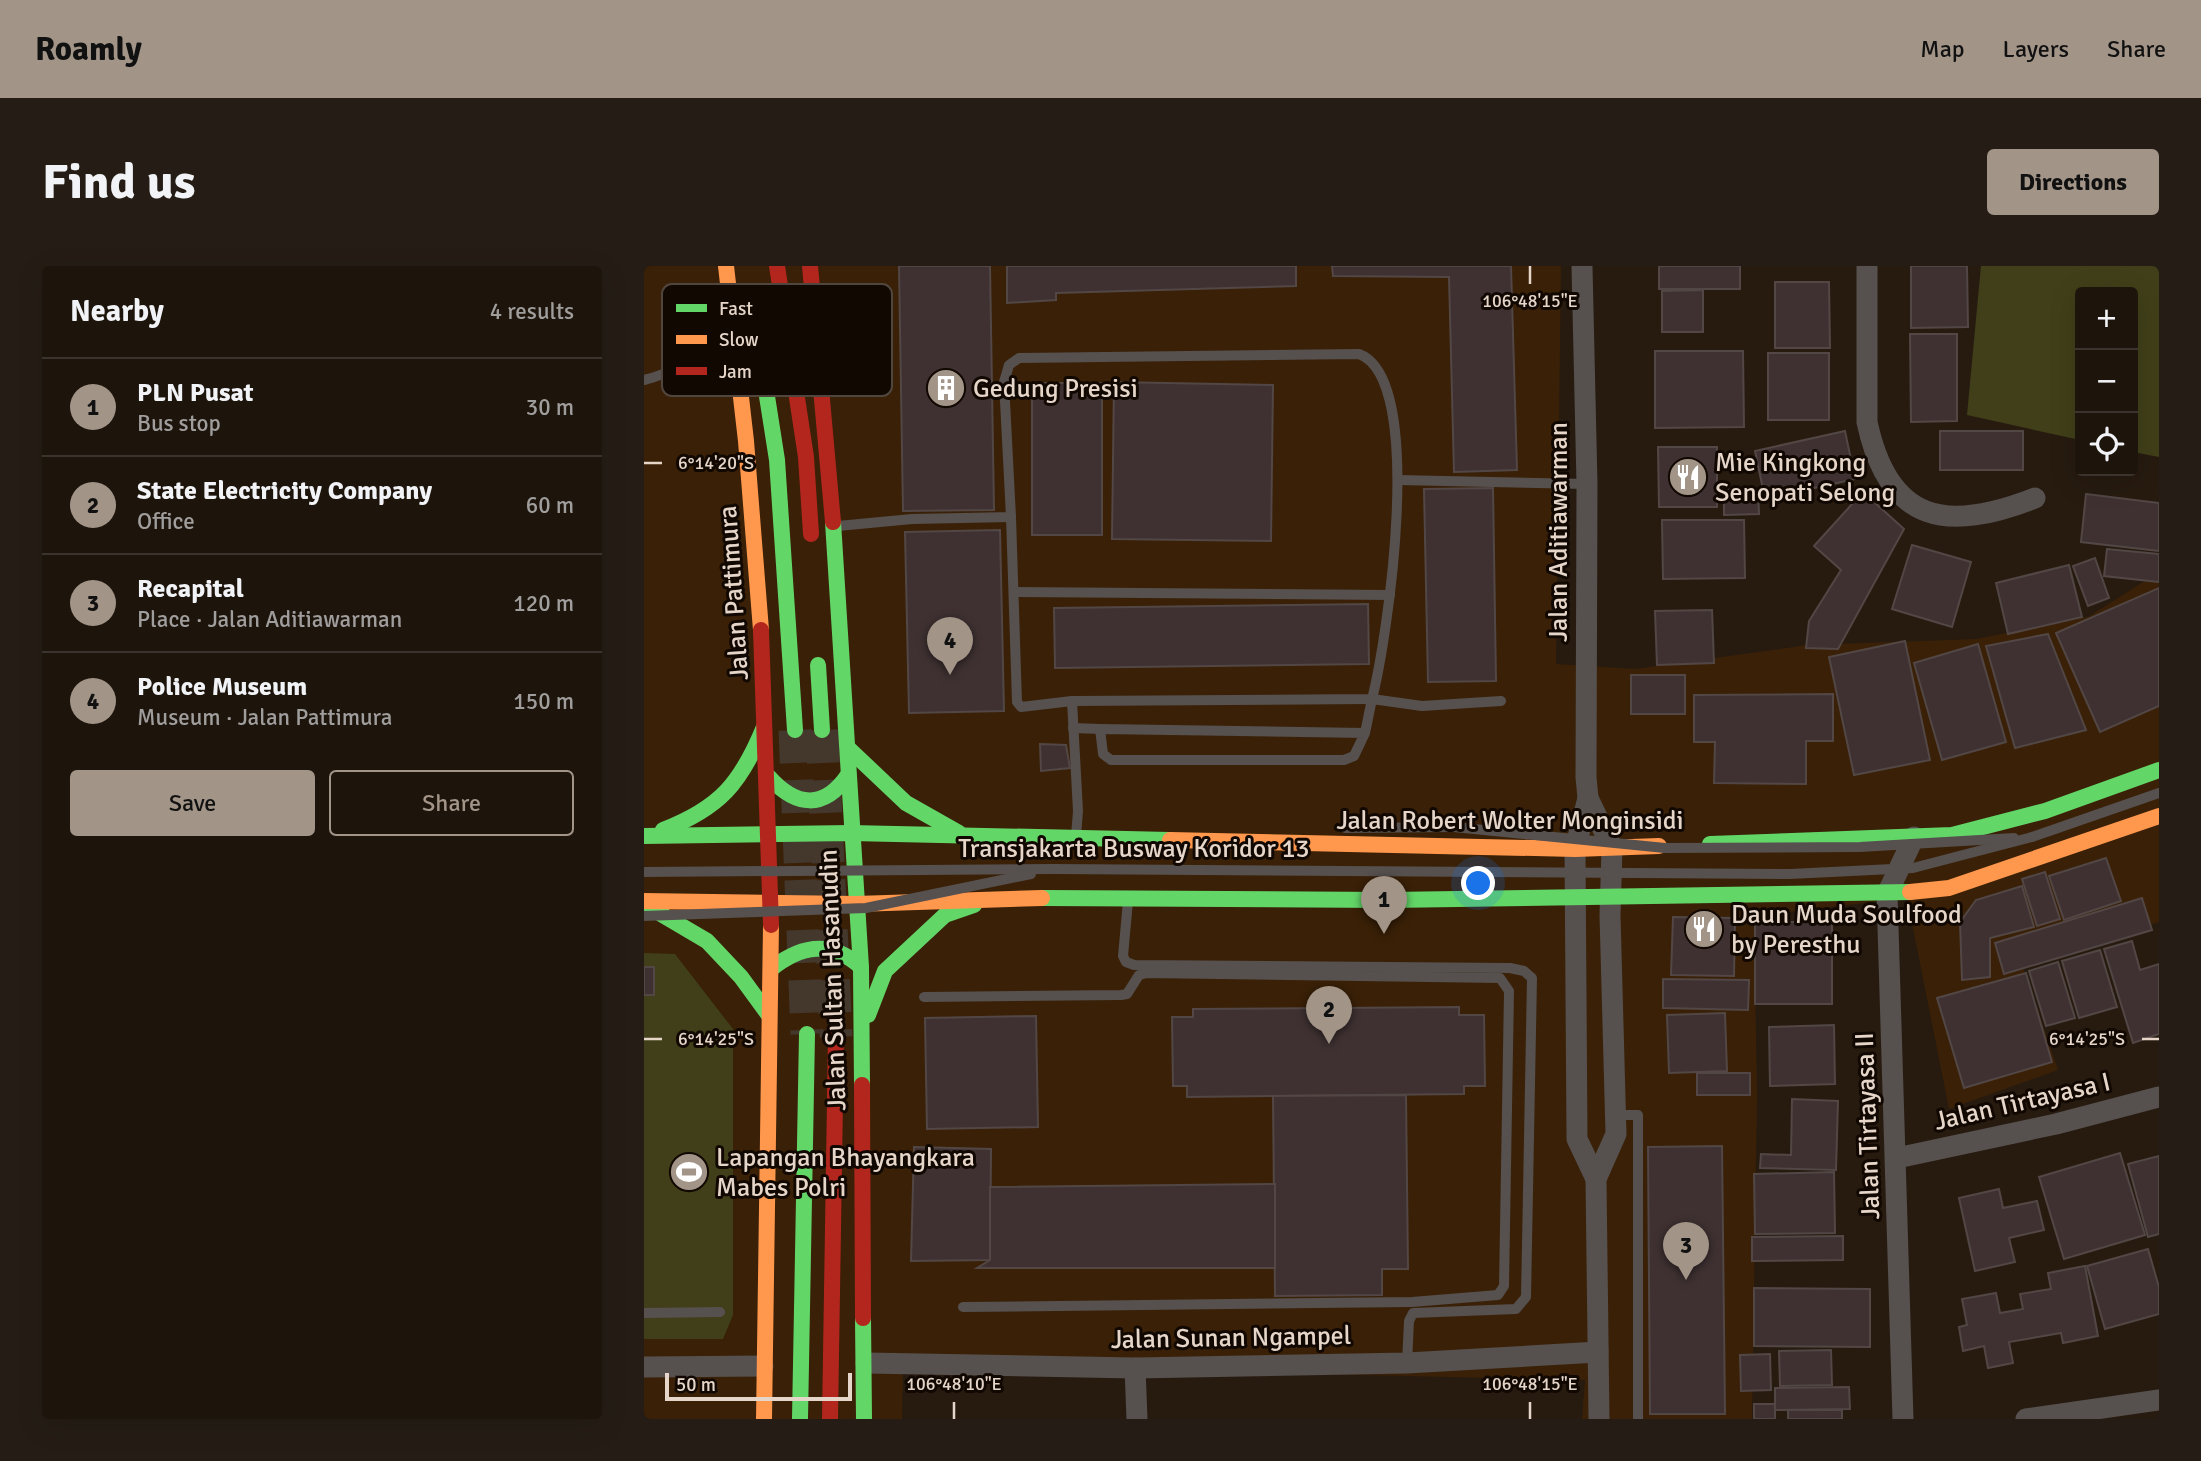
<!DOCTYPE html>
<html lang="en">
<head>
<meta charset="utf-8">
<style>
  body { margin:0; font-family:Signika,sans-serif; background:#251d15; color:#f1f3f6 }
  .controls { position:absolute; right:21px; top:21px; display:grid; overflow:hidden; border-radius:7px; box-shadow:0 7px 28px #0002 }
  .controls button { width:63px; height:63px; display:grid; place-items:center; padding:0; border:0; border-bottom:2px solid #3b332d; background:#1d140c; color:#f1f3f6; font:35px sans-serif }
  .scale { position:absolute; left:21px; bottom:18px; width:187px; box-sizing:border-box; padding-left:7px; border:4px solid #e5d6c9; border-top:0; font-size:19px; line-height:24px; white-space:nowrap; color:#e5d6c9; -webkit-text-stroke:5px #120802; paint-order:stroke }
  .you { position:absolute; left:835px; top:618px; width:24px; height:24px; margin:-18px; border:5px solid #fff; border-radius:50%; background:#1a73e8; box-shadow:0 0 0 10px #1a73e833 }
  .badge { display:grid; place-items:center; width:46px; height:46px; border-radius:50%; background:#a29588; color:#111; font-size:23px; font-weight:700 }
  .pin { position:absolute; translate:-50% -58px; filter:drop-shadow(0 2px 4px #0008) }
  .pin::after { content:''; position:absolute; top:37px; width:24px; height:21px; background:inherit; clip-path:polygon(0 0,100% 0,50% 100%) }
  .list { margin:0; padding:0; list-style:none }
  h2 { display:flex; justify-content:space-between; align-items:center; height:91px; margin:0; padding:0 28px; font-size:30px }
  h2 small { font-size:23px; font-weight:400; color:#a09e9d }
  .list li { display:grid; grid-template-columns:46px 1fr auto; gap:21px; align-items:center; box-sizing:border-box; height:98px; padding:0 28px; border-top:2px solid #3b332d }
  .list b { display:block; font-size:26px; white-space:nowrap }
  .list p { margin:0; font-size:23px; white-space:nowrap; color:#a09e9d }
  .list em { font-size:23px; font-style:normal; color:#a09e9d }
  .actions { display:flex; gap:14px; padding:21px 28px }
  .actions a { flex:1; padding:16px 0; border:2px solid #a29588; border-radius:7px; text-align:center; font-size:24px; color:#a29588 }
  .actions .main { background:#a29588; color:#111 }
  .icon { flex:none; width:38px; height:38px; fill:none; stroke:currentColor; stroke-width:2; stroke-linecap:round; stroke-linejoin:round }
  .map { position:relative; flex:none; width:1515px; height:1153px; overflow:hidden; border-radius:7px }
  header { display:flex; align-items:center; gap:42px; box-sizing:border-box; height:98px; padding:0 35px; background:#a29588; color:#111 }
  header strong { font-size:33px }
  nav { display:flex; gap:38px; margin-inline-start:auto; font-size:24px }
  .intro { display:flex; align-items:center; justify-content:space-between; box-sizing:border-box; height:168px; padding:0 42px }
  h1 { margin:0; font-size:49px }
  .button { padding:18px 32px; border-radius:7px; background:#a29588; color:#111; font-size:24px; font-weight:700 }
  main { display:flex; gap:42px; padding:0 42px }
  aside { flex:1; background:#1d140c; border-radius:7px; box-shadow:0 7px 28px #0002 }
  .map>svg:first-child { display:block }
  .built { fill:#392007 }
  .green { fill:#403f19 }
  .building { fill:#3f3132; stroke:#524745; stroke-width:2 }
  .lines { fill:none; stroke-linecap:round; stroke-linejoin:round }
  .primary-tunnel { stroke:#44372c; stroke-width:33; stroke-dasharray:33 17; stroke-linecap:butt }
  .lane { stroke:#56504e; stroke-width:10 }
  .street { stroke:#56504e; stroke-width:21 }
  .fast { stroke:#63d668; stroke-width:16 }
  .slow { stroke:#ff974d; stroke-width:16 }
  .jam { stroke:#b3261e; stroke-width:16 }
  .lane-bridge { stroke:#56504e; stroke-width:10 }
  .ticks { fill:none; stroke:#e5d6c9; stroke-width:2.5 }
  .labels { text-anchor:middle; stroke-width:6; stroke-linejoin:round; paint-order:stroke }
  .poi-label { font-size:26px; fill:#e5d6c9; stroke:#120802; text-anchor:start }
  .street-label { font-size:26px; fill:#e5d6c9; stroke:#120802 }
  .key { fill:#120802; stroke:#51463e; stroke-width:2 }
  .key-label { font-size:19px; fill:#e5d6c9 }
  .ticks-label { font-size:18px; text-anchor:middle; fill:#e5d6c9; stroke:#120802; stroke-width:6; stroke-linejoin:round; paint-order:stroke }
</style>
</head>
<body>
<header>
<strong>Roamly</strong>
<nav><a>Map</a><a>Layers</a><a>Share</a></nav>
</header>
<div class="intro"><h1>Find us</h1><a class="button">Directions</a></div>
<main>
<aside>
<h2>Nearby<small>4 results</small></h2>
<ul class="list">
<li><span class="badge">1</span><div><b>PLN Pusat</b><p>Bus stop</p></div><em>30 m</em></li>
<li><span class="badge">2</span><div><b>State Electricity Company</b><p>Office</p></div><em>60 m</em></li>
<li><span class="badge">3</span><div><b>Recapital</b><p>Place · Jalan Aditiawarman</p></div><em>120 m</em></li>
<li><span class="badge">4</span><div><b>Police Museum</b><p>Museum · Jalan Pattimura</p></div><em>150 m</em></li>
</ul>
<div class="actions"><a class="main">Save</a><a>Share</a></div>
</aside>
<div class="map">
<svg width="1515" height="1153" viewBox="0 0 1515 1153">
  <rect width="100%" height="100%" fill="#271b10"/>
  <polygon class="built" points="0,0 917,0 912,398 991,403 1164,379 1332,373 1444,351 1515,306 1515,656 1379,701 1414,804 1305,843 1263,632 1110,650 1113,831 1108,1153 938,1153 941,1114 259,1099 258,1153 0,1153"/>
  <g class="green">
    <polygon points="1337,0 1515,0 1515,191 1489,186 1489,26 1436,26 1436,174 1323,149"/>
    <polygon points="0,687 31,688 89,763 89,1049 79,1073 0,1073"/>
  </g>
  <g class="building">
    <polygon points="255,0 346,0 350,244 259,245"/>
    <polygon points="363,0 652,0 652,20 412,27 412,34 363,37"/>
    <polygon points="688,0 867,0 873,204 810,206 805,11 689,10"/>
    <rect x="1015" y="0" width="81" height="23"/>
    <polygon points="1267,0 1323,0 1324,61 1267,62"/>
    <polygon points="1131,16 1185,16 1186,82 1131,82"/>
    <polygon points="1059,24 1059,66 1018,66 1018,25"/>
    <polygon points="1266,68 1313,68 1313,155 1267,156"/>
    <polygon points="1011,85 1099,85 1100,161 1011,162"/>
    <rect x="1124" y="87" width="61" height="67"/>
    <polygon points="470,116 629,119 627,275 468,273"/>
    <rect x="388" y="117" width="70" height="152"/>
    <polygon points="1201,165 1211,213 1121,233 1111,185"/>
    <rect x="1296" y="165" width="83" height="39"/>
    <polygon points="1014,181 1073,181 1073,241 1015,241"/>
    <polygon points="849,222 852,415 784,416 780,223"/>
    <polygon points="1080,223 1114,223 1115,248 1080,249"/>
    <polygon points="1219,226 1260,263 1194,383 1162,382 1165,355 1197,304 1170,280"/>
    <polygon points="1442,228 1515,237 1515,285 1437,276"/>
    <polygon points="1018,254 1100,254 1101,312 1019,313"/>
    <polygon points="356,264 360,445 265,447 261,266"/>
    <polygon points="1268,279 1327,296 1308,361 1248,343"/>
    <polygon points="1463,283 1515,288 1515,316 1460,310"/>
    <polygon points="1451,292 1465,332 1444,340 1429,300"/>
    <polygon points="1425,299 1438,351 1364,368 1352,317"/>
    <polygon points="1515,322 1515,440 1456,466 1412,367"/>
    <polygon points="724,338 725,398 411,402 410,342"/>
    <polygon points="1068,344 1070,397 1013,399 1011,345"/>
    <polygon points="1404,368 1442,464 1371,482 1342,380"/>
    <polygon points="1261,375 1286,494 1210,509 1185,391"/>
    <polygon points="1334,378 1362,476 1298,494 1270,397"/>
    <rect x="987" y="409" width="54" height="39"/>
    <polygon points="1189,428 1189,475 1162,475 1162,518 1070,517 1071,476 1050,476 1050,429"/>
    <polygon points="396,478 422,479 426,502 397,505"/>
    <polygon points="1462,592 1477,635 1420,654 1405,610"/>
    <polygon points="1401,606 1416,653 1393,660 1378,613"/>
    <polygon points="1378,620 1390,661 1346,672 1346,711 1318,714 1316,656 1332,634"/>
    <polygon points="1498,632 1508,664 1360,708 1351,677"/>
    <polygon points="1029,651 1091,652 1090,710 1027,709"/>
    <rect x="1111" y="656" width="77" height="82"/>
    <polygon points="1488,675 1496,704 1515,698 1515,768 1489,777 1460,683"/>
    <polygon points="1456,684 1473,741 1435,752 1418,695"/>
    <polygon points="1414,696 1431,752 1402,760 1385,705"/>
    <rect x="0" y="701" width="10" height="28"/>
    <polygon points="1382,707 1408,796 1320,822 1293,732"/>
    <polygon points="1019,713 1105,714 1104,744 1019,742"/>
    <polygon points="815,741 815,749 840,749 841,820 820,820 820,828 543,831 543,820 529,820 528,751 549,751 549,743"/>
    <polygon points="1081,747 1083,805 1025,807 1023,749"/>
    <polygon points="392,750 394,861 283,863 281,752"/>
    <polygon points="1190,759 1191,818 1126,820 1125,761"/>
    <rect x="1053" y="807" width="53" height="22"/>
    <polygon points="762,829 764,1003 738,1003 738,1029 631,1030 629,830"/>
    <polygon points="1148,833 1194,835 1192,904 1116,902 1117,888 1147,889"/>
    <polygon points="1078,880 1081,1148 1006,1148 1004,881"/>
    <polygon points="270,881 347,883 346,994 267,995"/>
    <polygon points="1476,887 1501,969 1420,993 1395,911"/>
    <polygon points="1515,890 1515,968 1504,971 1484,898"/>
    <polygon points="1190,906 1191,967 1111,968 1110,908"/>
    <polygon points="631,918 631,1002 333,1002 346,994 346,921"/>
    <polygon points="1355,923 1359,942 1393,935 1400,964 1365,972 1371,996 1331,1005 1315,932"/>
    <polygon points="1199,970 1199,994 1108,995 1108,971"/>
    <polygon points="1504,983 1515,1021 1515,1048 1461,1063 1443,1000"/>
    <polygon points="1441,1000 1454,1070 1419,1077 1417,1067 1365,1076 1369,1097 1344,1102 1340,1080 1319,1085 1315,1061 1323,1059 1318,1033 1352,1027 1356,1047 1379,1043 1376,1028 1407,1023 1404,1007"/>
    <polygon points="1110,1022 1226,1023 1226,1081 1110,1080"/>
    <polygon points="1187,1084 1188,1119 1136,1120 1135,1085"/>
    <polygon points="1126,1088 1127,1124 1097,1125 1096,1089"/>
    <polygon points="1205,1121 1206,1143 1131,1144 1131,1122"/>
    <rect x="1110" y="1138" width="21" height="15"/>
    <rect x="1144" y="1144" width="54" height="9"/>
  </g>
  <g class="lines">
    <g class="primary-tunnel">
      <polyline points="151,464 163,768"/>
      <polyline points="178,464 192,771"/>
    </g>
    <g class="lane">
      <path d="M0 114C31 107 55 89 87 82"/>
      <polyline points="754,214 943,218"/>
      <polyline points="367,251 373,436 377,441 428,435"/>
      <path d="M194 260 268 253 367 251 360 116 365 99 375 92 715 88C783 113 743 375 728 433L428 435 434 545 432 570"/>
      <polyline points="370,326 746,329"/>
      <polyline points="429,462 456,463"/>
      <polyline points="721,467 456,463 459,488 467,494 700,494 710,490 721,467 728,433 778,440 857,435"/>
      <polyline points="701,562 810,561"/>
      <polyline points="1388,571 1515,527"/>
      <polyline points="484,635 479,690 482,696 490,699 866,702 880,705 888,712 882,1031 872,1043 769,1047 765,1055 763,1097"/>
      <polyline points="280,731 477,729 483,728 495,709 503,707 856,712 865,725 860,1020 854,1029 768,1036 319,1041"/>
      <polyline points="972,849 994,849 994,1153"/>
      <polyline points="0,1047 76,1046"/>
    </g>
    <g class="street">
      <polyline points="938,0 943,218 942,511 944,532 968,582 966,649 972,868 952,913 955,1153"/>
      <path d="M1223 0V156C1245 259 1304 266 1391 232"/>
      <polyline points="944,532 931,583 933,873 952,913"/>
      <polyline points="1253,892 1412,858 1515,831"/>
      <polyline points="222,1097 491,1102 763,1097 954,1086"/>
      <polyline points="0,1101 119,1100"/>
      <polyline points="491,1102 493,1153"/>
      <polyline points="1259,1153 1243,628 1270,571"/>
      <polyline points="1382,1153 1515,1134"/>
    </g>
    <g class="fast">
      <polyline points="114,73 133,194 151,464"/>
      <polyline points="189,256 217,701 218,819"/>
      <polyline points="174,399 178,464"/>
      <polyline points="204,482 262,537 315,567"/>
      <path d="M125 511C152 541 180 544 204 509"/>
      <path d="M19 564C76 542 97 517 120 461"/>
      <polyline points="0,570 207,567 526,574"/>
      <polyline points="1066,578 1308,569 1401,545 1515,504"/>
      <polyline points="398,632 745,634 1266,626"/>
      <polyline points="0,638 63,675 97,711 124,748"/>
      <path d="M127 703C157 679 187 674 217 701"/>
      <polyline points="224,749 241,705 301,649 330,639"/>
      <polyline points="219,1052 220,1153"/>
      <polyline points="156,1153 163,768"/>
    </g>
    <g class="slow">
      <polyline points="82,0 102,175 117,364"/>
      <polyline points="526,574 931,583 1015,580"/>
      <polyline points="1266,626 1305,622 1515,550"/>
      <polyline points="0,635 212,638 398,632"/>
      <polyline points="120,1153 127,659"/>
    </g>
    <g class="jam">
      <polyline points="133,0 162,191 167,268"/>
      <polyline points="166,0 189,256"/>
      <polyline points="117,364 127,659"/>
      <polyline points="218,819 219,1052"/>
      <polyline points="186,1153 192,771"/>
    </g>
    <g class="lane-bridge">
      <polyline points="810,561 1021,582 1216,581 1370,572"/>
      <polyline points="0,606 410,603 1146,608 1269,602 1388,571"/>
      <polyline points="0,650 222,642 387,608"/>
    </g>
  </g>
  <path class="ticks" d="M886 0V18M0 197H18M0 773H18M1498 773H1515M310 1136V1153M886 1136V1153"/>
  <defs>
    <g id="building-disc" transform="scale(2.0125)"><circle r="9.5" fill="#a29588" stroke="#120802"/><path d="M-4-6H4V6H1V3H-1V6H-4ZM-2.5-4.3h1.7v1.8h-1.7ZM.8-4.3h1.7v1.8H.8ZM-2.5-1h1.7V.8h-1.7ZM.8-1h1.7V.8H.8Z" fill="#fff"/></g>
    <g id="restaurant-disc" transform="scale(2.0125)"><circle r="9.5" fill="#a29588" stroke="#120802"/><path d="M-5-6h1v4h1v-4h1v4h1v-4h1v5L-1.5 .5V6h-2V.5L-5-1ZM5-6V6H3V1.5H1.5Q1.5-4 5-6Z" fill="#fff"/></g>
    <g id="stadium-disc" transform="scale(2.0125)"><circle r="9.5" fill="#a29588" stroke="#120802"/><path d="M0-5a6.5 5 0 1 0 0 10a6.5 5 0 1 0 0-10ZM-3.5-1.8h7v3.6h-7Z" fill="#fff"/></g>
  </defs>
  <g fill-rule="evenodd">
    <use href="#building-disc" x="302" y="122"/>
    <use href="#restaurant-disc" x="1044" y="211"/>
    <use href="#restaurant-disc" x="1060" y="663"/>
    <use href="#stadium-disc" x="45" y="906"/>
  </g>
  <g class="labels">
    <g class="poi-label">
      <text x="329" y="131">Gedung Presisi</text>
      <text x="1071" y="205">Mie Kingkong<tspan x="1071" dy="30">Senopati Selong</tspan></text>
      <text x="1087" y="657">Daun Muda Soulfood<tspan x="1087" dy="30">by Peresthu</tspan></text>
      <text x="72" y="900">Lapangan Bhayangkara<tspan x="72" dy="30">Mabes Polri</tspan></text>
    </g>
    <g class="street-label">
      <text transform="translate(914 266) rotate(-90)" y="9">Jalan Aditiawarman</text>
      <text transform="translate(89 327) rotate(-94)" y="9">Jalan Pattimura</text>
      <text x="866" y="563">Jalan Robert Wolter Monginsidi</text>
      <text x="490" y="591">Transjakarta Busway Koridor 13</text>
      <text transform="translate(188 714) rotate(-92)" y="9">Jalan Sultan Hasanudin</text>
      <text transform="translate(1378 835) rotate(-13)" y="9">Jalan Tirtayasa I</text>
      <text transform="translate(1223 860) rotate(-92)" y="9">Jalan Tirtayasa II</text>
      <text transform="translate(587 1071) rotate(-1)" y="9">Jalan Sunan Ngampel</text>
    </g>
  </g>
  <rect x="18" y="18" width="230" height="112" rx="10" class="key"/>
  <rect x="32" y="38" width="31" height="8" fill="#63d668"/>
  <rect x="32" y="69" width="31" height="9" fill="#ff974d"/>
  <rect x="32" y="101" width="31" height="8" fill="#b3261e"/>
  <g class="key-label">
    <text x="75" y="49">Fast</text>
    <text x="75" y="80">Slow</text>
    <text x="75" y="112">Jam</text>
  </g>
  <g class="ticks-label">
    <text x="886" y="41">106°48'15"E</text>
    <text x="72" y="203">6°14'20"S</text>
    <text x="72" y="779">6°14'25"S</text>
    <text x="1443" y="779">6°14'25"S</text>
    <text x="310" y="1124">106°48'10"E</text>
    <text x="886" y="1124">106°48'15"E</text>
  </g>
</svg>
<div class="controls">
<button>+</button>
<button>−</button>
<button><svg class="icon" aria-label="locate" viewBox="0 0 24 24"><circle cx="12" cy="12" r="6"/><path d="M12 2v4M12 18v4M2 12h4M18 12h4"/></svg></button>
</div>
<div class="scale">50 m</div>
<div class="you"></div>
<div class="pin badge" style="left:740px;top:668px">1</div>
<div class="pin badge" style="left:685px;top:778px">2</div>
<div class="pin badge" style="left:1042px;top:1014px">3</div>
<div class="pin badge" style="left:306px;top:409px">4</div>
</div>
</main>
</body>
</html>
